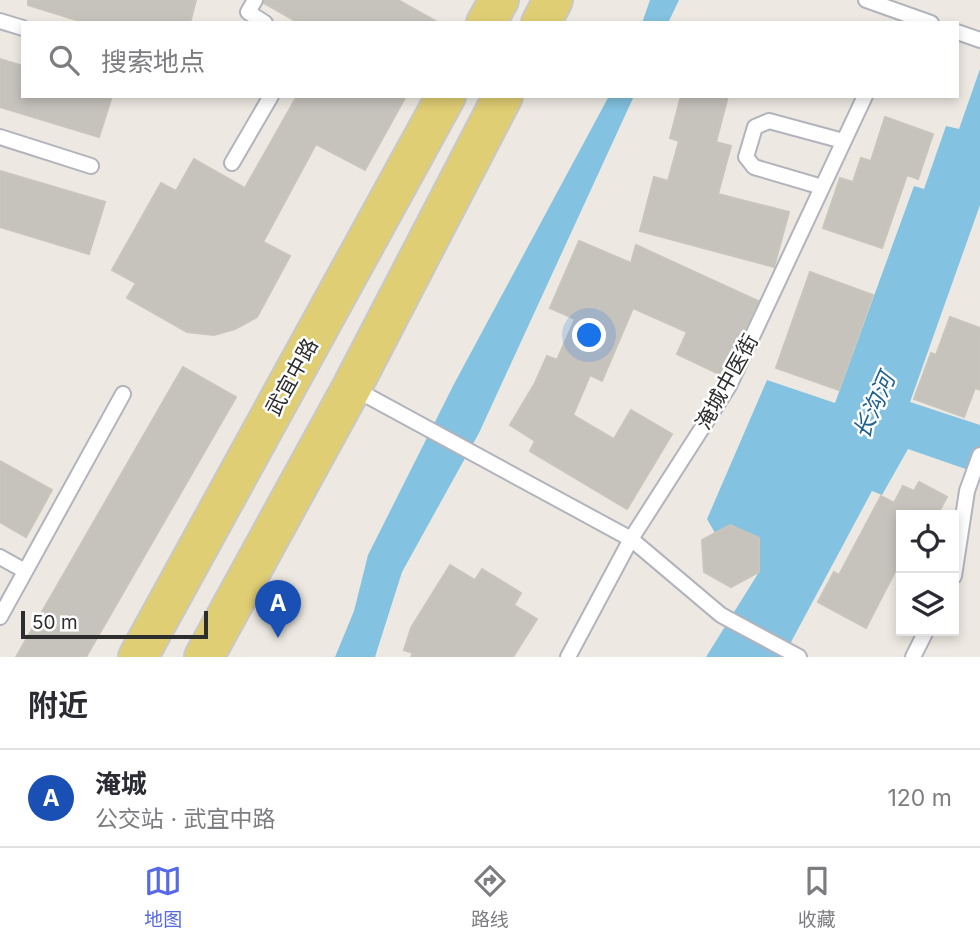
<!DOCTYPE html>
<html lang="zh">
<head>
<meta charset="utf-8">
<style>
  body { margin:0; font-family:Inter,"Noto Sans SC",sans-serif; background:#f7f7f7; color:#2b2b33 }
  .controls { position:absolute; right:21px; bottom:21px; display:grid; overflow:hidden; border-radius:0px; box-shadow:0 4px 10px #0003 }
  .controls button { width:63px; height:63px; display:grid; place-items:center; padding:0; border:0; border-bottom:2px solid #e1e1e2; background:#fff; color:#2b2b33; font:35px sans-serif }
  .scale { position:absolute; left:21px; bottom:18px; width:187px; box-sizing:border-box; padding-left:7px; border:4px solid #2d2d2d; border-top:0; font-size:19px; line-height:24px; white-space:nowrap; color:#2d2d2d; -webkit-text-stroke:5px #fff; paint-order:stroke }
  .you { position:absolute; left:590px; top:336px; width:24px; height:24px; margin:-18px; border:5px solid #fff; border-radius:50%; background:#1a73e8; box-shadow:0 0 0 10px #1a73e833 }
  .badge { display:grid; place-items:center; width:46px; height:46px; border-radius:50%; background:#5869e4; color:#fff; font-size:23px; font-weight:700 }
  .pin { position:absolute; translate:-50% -58px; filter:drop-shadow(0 2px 4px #0008) }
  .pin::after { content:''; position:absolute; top:37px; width:24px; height:21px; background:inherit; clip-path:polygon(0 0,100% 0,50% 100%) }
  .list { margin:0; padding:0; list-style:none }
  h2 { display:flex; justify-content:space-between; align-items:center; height:91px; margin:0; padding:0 28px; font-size:30px }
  h2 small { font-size:23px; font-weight:400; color:#7c7c81 }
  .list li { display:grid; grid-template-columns:46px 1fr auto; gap:21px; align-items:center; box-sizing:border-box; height:98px; padding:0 28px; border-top:2px solid #e1e1e2 }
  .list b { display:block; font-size:26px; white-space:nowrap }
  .list p { margin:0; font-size:23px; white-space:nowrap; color:#7c7c81 }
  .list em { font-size:23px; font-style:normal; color:#7c7c81 }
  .icon { flex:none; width:38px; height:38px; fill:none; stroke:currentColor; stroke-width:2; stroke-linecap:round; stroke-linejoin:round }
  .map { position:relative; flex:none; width:980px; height:657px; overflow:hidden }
  .search { position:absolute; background:#fff; box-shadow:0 4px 10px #0003; left:21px; right:21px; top:21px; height:77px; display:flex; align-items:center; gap:18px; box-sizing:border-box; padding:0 24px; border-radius:0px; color:#7c7c81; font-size:26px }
  .sheet { height:189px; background:#fff }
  nav { display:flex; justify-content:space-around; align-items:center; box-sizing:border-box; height:98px; border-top:2px solid #e1e1e2; background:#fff; font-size:19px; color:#7c7c81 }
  nav a { display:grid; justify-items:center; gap:4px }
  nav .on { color:#5869e4 }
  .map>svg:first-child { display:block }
  .water { fill:#83c2e1 }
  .building { fill:#c6c3bd; stroke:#c8c5bb; stroke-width:2 }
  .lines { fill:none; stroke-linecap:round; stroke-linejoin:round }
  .service-casing { stroke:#b2b3bc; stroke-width:18 }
  .primary-casing { stroke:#c8c8c8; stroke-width:42 }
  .service { stroke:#fff; stroke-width:14 }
  .primary { stroke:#e0ce74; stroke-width:38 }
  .labels { text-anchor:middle; stroke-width:5; stroke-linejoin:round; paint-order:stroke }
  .street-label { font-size:21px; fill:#2d2d2d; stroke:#fff }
  .water-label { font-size:23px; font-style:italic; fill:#1f6290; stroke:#fff }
</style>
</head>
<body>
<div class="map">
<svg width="980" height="657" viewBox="0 0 980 657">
  <rect width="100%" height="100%" fill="#ede9e2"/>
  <g class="water">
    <polygon points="650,0 679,0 668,23 642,23"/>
    <polygon points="980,69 980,205 910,402 980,425 980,474 908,449 882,495 872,491 783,657 706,657 759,572 759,538 730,525 715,533 707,519 767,380 835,403 914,186 924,189 946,126 959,129"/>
    <polygon points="609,96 634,96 479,433 402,572 375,657 335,657 354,611 368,555 454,384"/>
  </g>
  <g class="building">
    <polygon points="28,0 196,0 190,23 86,23 28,5"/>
    <polygon points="265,0 398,0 439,23 299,23 264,3"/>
    <polygon points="0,59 23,66 23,96 112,96 99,137 0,107"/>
    <polygon points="297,96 406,96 365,170 316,144 263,242 290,256 257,317 235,329 214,335 187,332 127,298 136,283 112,270 161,183 176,191 194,159 245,188"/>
    <polygon points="681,96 728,96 716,142 731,146 718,194 789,212 774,267 640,231 654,177 668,181 679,141 670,138"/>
    <polygon points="885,117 933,134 918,179 907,175 882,248 823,228 840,178 853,182 861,158 871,161"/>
    <polygon points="0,171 105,202 89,254 0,227"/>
    <polygon points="579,241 631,263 636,245 758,301 723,376 677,354 687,332 633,308 602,381 590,375 573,415 614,439 631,410 672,434 627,509 530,451 535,441 510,425 535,383 547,356 557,360 575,319 550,308"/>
    <polygon points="810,272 873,295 839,390 776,368"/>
    <polygon points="950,317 980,328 980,390 975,388 964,417 914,399 931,353 936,355"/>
    <polygon points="183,367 236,397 86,657 16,657"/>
    <polygon points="0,461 52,490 26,537 0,522"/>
    <polygon points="919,482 947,497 937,515 901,515 901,560 866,628 818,602 834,572 839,575 881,496 894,503 903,486 914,491"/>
    <polygon points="730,525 759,538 759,572 731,587 704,572 702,540"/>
    <polygon points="450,565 475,580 482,569 521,593 514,605 537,619 513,657 411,657 413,653 404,650 411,628"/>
  </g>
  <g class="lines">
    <g class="service-casing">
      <g id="service">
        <polyline points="255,0 248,12 265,23"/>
        <polyline points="866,0 931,23"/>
        <polyline points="0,21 23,28"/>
        <polyline points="957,32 980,40"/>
        <polyline points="0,137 91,166"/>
        <polyline points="232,163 271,96"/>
        <polyline points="822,187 754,167 746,157 755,127 769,121 843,141"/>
        <polyline points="353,388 631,539 721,615 799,657"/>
        <polyline points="0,557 25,571"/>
        <polyline points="954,576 967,491 980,455"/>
        <polyline points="0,617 123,394"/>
        <polyline points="568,657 631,539 729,386 865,96"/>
        <polyline points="913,657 926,631"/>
      </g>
    </g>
    <g class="primary-casing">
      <g id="primary">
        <polyline points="486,23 499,0"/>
        <polyline points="541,23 553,0"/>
        <polyline points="138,657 446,96"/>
        <polyline points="204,657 352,387 503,96"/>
      </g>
    </g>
    <use href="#service" class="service"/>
    <use href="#primary" class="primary"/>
  </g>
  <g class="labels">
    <g class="street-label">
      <text transform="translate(292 377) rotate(-61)" y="7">武宜中路</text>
      <text transform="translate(727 382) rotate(-61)" y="7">淹城中医街</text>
    </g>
    <g class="water-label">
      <text transform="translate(874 406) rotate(-66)" y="8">长沟河</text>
    </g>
  </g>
</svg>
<div class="controls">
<button><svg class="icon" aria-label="locate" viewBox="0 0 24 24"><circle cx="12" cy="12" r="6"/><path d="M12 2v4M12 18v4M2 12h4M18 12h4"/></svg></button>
<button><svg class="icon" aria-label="layers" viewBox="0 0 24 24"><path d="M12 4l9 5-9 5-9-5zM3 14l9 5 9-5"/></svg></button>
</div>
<div class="scale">50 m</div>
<div class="you"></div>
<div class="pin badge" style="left:278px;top:638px;background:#1a4fb4">A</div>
<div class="search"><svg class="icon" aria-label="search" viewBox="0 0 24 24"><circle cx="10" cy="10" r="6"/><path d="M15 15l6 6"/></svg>搜索地点</div>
</div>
<section class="sheet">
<h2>附近<small></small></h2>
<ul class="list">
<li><span class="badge" style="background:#1a4fb4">A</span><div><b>淹城</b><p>公交站 · 武宜中路</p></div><em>120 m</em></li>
</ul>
</section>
<nav>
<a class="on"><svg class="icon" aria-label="map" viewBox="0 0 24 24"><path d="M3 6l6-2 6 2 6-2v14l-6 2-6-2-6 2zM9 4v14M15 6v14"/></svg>地图</a>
<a><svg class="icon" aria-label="directions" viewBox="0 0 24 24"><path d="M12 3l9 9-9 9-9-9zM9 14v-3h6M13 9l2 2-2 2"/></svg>路线</a>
<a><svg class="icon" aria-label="saved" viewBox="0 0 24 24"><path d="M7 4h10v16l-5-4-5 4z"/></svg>收藏</a>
</nav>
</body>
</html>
